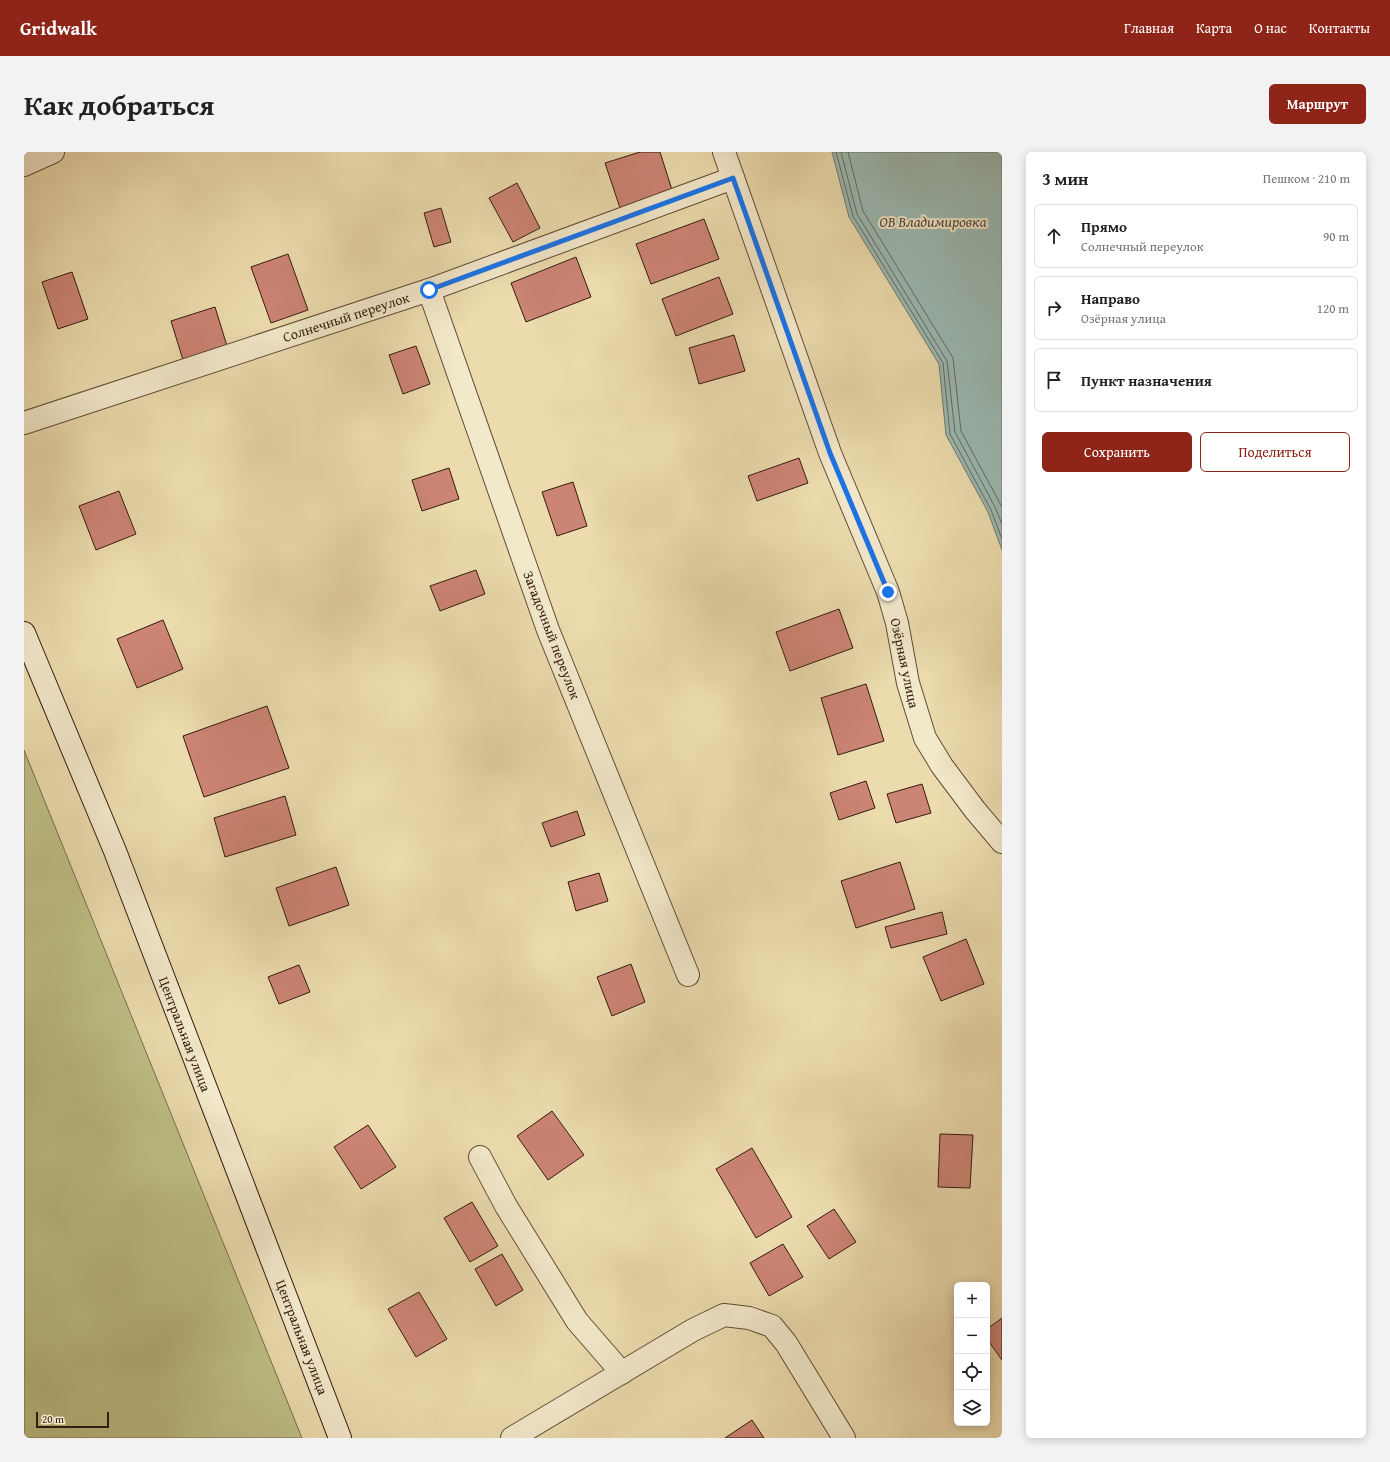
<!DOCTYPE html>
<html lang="ru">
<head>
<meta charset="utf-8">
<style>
  body { margin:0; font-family:"Gentium Book Plus",serif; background:#f2f2f2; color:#202124 }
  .controls { position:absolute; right:12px; bottom:12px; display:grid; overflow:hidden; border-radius:6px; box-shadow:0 2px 10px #0003 }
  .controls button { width:36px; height:36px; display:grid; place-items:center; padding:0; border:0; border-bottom:1px solid #e0e0e0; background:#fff; color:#202124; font:20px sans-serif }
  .scale { position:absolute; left:12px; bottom:10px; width:73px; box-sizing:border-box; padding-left:4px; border:2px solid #351b10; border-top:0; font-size:11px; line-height:14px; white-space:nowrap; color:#351b10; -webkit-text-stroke:3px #f2e8ca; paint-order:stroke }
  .stop { position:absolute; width:12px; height:12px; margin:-9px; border:3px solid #1a73e8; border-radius:50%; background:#fff }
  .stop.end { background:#1a73e8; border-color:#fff; box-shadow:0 1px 4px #0008 }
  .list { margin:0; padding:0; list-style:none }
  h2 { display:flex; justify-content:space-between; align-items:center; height:52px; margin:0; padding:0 16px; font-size:17px }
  h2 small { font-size:13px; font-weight:400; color:#757577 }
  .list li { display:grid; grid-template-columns:26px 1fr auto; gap:12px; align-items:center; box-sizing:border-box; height:64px; margin:0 8px 8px; padding:0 8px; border:1px solid #e0e0e0; border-radius:6px }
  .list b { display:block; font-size:15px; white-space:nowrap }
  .list p { margin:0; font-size:13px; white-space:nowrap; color:#757577 }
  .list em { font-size:13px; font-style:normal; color:#757577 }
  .actions { display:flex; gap:8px; padding:12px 16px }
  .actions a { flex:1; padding:9px 0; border:1px solid #8f2418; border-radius:6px; text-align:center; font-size:14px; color:#8f2418 }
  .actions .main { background:#8f2418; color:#fff }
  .icon { flex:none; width:22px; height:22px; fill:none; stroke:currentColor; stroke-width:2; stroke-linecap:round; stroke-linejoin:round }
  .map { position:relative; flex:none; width:978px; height:1286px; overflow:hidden; border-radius:6px }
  header { display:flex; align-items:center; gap:24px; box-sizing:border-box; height:56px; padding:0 20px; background:#8f2418; color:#fff }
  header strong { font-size:19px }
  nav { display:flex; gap:22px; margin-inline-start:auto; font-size:14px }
  .intro { display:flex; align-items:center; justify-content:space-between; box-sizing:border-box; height:96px; padding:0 24px }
  h1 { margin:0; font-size:28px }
  .button { padding:10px 18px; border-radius:6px; background:#8f2418; color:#fff; font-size:14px; font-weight:700 }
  main { display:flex; gap:24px; padding:0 24px }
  aside { flex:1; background:#fff; border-radius:6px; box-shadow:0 2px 10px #0003 }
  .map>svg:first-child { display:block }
  .green { fill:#bdbe85; stroke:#796c4a }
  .water { fill:#9bb9b2; stroke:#727a71 }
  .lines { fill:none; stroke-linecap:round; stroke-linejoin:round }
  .shore { stroke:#686a61; stroke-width:1 }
  .building { fill:#cc8474; stroke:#351b10 }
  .street-casing { stroke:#624b37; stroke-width:24 }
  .secondary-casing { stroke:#351b10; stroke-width:24 }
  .street { stroke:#f2e8ca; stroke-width:22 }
  .secondary { stroke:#f2e8ca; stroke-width:22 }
  .route { stroke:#1a73e8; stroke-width:5 }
  .labels { text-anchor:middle; stroke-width:4; stroke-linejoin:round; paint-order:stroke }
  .street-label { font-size:14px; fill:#351b10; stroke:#f2e8ca }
  .water-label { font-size:15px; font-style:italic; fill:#544a41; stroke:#f2e8ca }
</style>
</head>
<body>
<header>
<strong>Gridwalk</strong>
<nav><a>Главная</a><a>Карта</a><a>О нас</a><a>Контакты</a></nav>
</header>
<div class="intro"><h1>Как добраться</h1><a class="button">Маршрут</a></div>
<main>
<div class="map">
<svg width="978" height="1286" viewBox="0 0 978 1286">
  <rect width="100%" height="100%" fill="#ebdbad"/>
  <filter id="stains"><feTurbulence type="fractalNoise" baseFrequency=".005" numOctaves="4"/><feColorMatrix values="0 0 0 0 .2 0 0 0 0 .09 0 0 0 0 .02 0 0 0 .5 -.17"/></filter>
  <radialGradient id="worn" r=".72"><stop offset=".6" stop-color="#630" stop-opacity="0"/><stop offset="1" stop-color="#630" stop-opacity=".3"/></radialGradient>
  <polygon class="green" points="0,598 278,1286 0,1286"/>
  <polygon class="water" points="808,0 978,0 978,398 964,360 922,283 915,212 825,65"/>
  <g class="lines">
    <g class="shore">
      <polyline points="812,0 829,64 919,211 926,282 967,358 978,387"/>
      <polyline points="817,0 833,62 923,209 931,280 971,355 978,372"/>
      <polyline points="824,0 839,59 929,206 937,279 978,355"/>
    </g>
  </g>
  <g class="building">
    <polygon points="616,0 636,0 648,38 596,56 581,11"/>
    <polygon points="493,31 516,76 489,90 465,46"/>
    <polygon points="417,56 427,90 410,95 400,61"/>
    <polygon points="680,67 695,107 627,132 612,92"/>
    <polygon points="264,102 284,158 247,171 227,115"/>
    <polygon points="552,105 567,145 502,170 487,131"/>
    <polygon points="48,120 64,167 34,177 18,130"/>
    <polygon points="695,125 709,162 652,184 638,147"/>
    <polygon points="191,155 203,194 159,208 147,169"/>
    <polygon points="710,183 721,219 675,232 665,196"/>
    <polygon points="392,194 406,232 379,242 365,203"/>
    <polygon points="775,306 784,331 733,349 724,324"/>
    <polygon points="425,316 435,347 398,359 388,328"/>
    <polygon points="549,330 563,374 533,384 518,340"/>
    <polygon points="95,339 112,382 72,398 55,354"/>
    <polygon points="452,418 461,442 416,459 406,434"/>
    <polygon points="815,457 829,496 766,519 752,480"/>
    <polygon points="139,468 159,517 113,536 93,487"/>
    <polygon points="842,532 860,589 814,603 797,546"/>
    <polygon points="243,554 265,616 180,645 159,584"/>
    <polygon points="842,629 851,656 815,668 806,641"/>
    <polygon points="898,632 907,661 872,671 863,642"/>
    <polygon points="261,644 272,683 201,705 190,666"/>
    <polygon points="553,659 561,683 527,695 518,671"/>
    <polygon points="876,710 891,757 832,776 817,729"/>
    <polygon points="312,715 325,753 265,774 252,736"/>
    <polygon points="575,721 584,749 552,759 544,730"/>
    <polygon points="918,760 923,782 867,796 861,775"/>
    <polygon points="942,787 960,832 917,849 899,805"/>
    <polygon points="607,812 621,850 588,864 573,825"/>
    <polygon points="275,813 286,840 255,852 244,825"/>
    <polygon points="528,959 560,1003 524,1028 493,984"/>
    <polygon points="344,973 372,1015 337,1037 310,995"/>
    <polygon points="916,982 949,983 946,1036 914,1035"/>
    <polygon points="728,996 768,1065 732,1086 692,1017"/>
    <polygon points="448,1050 474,1094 446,1110 420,1066"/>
    <polygon points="810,1057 832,1090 805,1107 783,1074"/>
    <polygon points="759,1092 779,1125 745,1144 726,1111"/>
    <polygon points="478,1102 499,1138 472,1154 451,1117"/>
    <polygon points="395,1140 423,1187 392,1205 364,1157"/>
    <polygon points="978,1166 978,1208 963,1187 963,1177"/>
    <polygon points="728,1268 740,1286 701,1286"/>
  </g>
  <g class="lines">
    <g class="street-casing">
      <g id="street">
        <polyline points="700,0 806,301 864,440 873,471 884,531 901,586 918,614 951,658 978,690"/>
        <polyline points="0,13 29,0"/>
        <polyline points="405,138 524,478 664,823"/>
        <polyline points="0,271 405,138 709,26"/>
        <polyline points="456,1005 482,1054 553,1169 598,1221"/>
        <polyline points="488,1286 669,1178 700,1163 725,1166 748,1174 762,1191 820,1286"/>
      </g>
    </g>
    <g class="secondary-casing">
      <polyline id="secondary" points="0,481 91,699 316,1286"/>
    </g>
    <use href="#street" class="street"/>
    <use href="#secondary" class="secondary"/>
  </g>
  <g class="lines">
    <polyline class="route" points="405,138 709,26 806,301 864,440"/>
  </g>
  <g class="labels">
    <g class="street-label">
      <text transform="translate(322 165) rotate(-18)" y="5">Солнечный переулок</text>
      <text transform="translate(528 483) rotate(69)" y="5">Загадочный переулок</text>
      <text transform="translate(881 511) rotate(78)" y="5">Озёрная улица</text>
      <text transform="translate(161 882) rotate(69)" y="5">Центральная улица</text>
      <text transform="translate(278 1185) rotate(69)" y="5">Центральная улица</text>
    </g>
    <g class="water-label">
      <text x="909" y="75">ОВ Владимировка</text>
    </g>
  </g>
  <rect width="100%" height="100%" filter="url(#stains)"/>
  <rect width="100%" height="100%" fill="url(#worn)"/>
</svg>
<div class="controls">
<button>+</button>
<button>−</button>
<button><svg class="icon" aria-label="locate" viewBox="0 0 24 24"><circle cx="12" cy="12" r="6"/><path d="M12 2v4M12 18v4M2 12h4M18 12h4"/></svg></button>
<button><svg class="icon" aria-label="layers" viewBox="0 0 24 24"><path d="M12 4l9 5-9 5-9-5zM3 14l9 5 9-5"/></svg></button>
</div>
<div class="scale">20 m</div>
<div class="stop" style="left:405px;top:138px"></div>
<div class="stop end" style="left:864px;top:440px"></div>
</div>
<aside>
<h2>3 мин<small>Пешком · 210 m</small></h2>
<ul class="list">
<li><svg class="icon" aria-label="ahead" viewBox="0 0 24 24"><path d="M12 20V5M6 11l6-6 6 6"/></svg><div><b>Прямо</b><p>Солнечный переулок</p></div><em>90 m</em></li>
<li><svg class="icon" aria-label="right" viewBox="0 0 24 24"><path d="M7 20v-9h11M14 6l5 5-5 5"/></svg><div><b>Направо</b><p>Озёрная улица</p></div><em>120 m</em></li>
<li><svg class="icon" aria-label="arrive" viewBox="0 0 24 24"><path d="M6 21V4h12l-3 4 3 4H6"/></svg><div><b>Пункт назначения</b></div></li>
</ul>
<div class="actions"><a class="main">Сохранить</a><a>Поделиться</a></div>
</aside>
</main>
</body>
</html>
